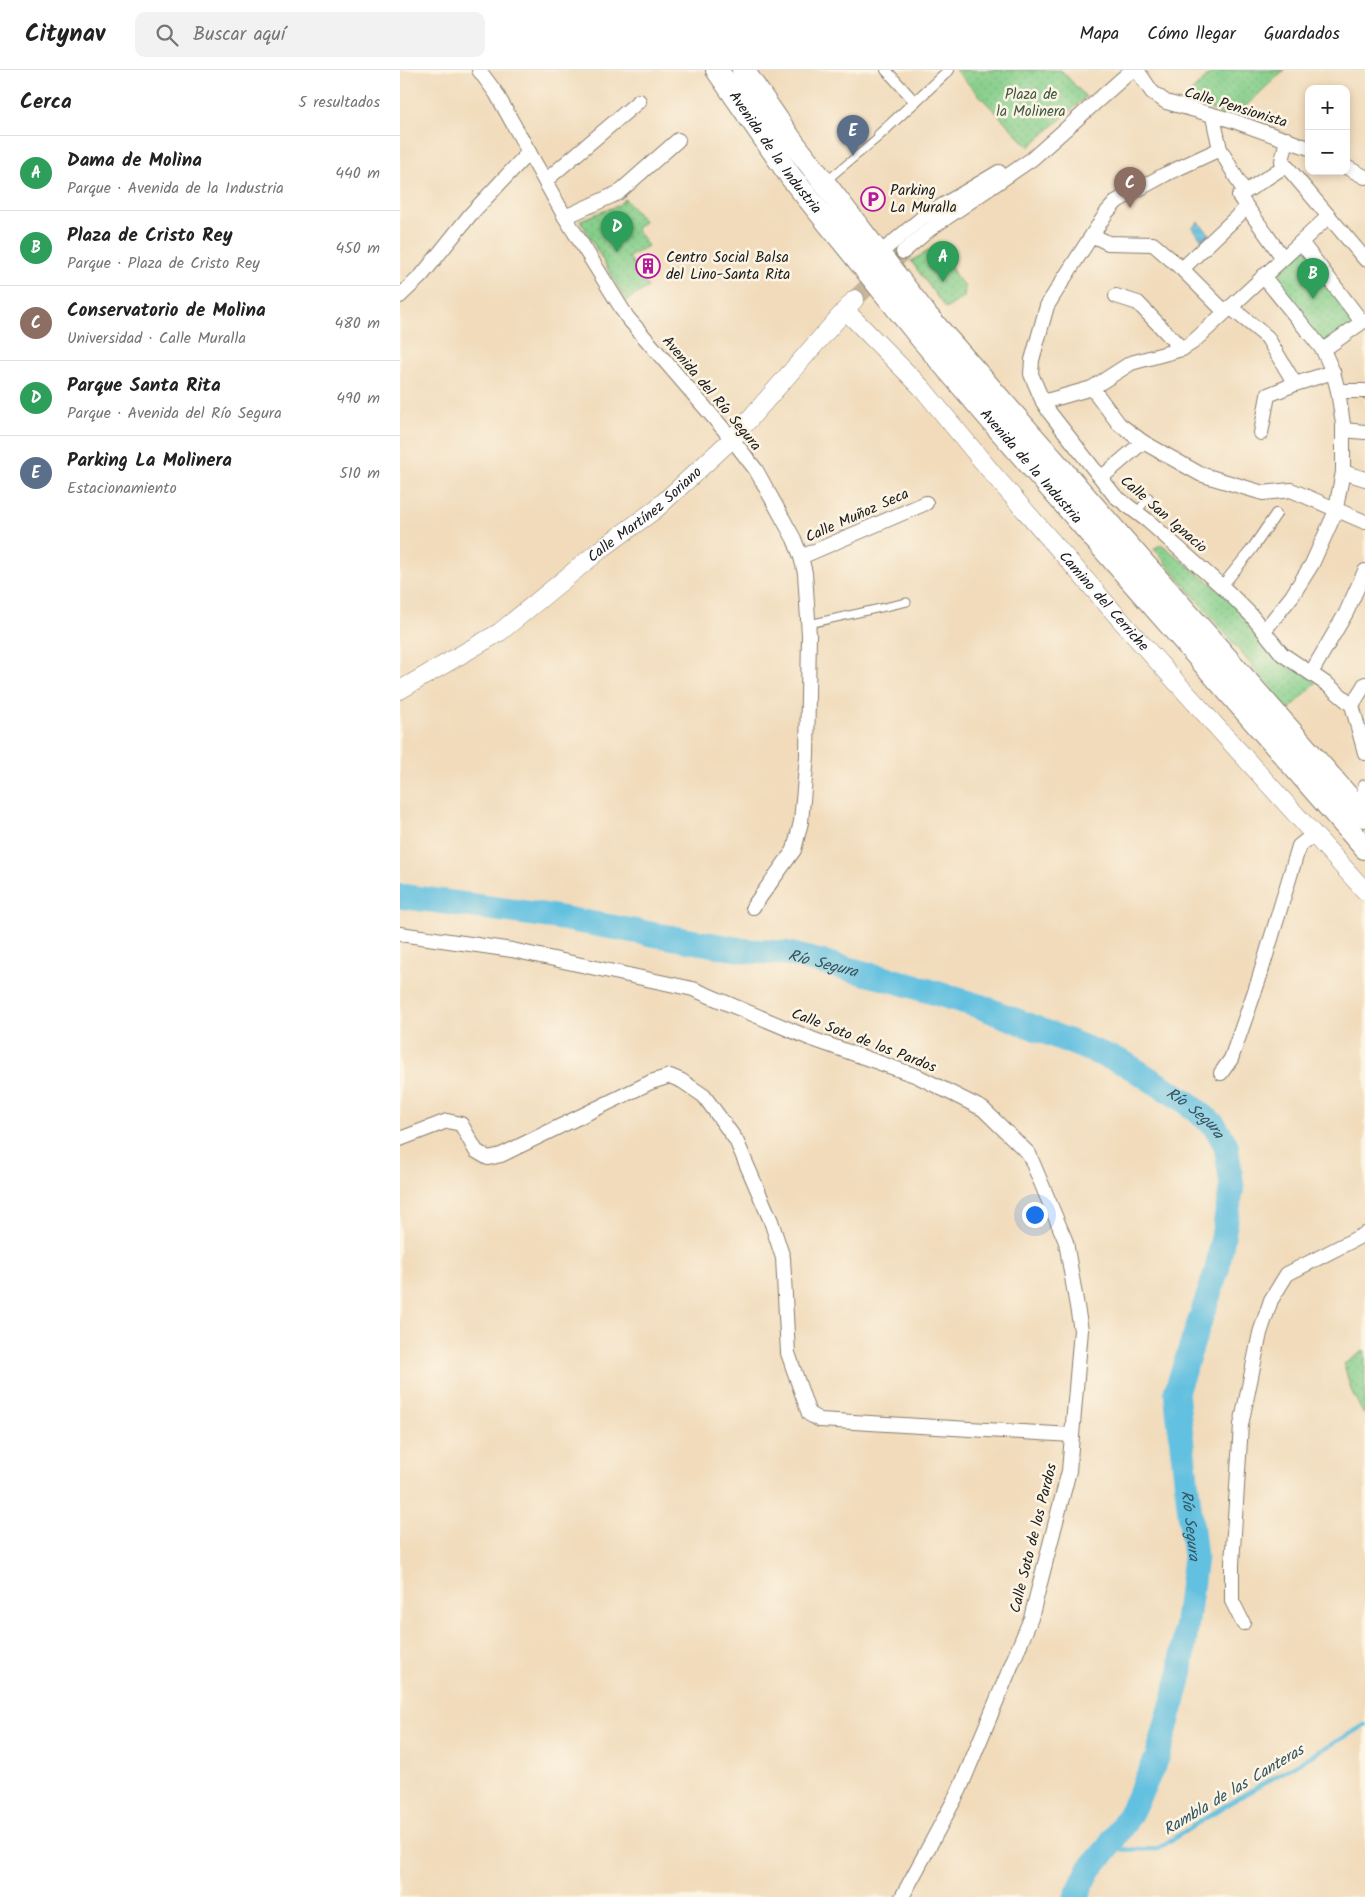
<!DOCTYPE html>
<html lang="es">
<head>
<meta charset="utf-8">
<style>
  body { margin:0; font-family:Kalam,sans-serif; background:#f2f2f2; color:#222 }
  .controls { position:absolute; right:15px; top:15px; display:grid; overflow:hidden; border-radius:10px; box-shadow:0 2px 8px #0003 }
  .controls button { width:45px; height:45px; display:grid; place-items:center; padding:0; border:0; border-bottom:1px solid #e0e0e0; background:#fff; color:#222; font:25px sans-serif }
  .you { position:absolute; left:634px; top:1144px; width:18px; height:18px; margin:-12px; border:4px solid #fff; border-radius:50%; background:#1a73e8; box-shadow:0 0 0 8px #1a73e833 }
  .badge { display:grid; place-items:center; width:32px; height:32px; border-radius:50%; background:#0f766e; color:#fff; font-size:16px; font-weight:700 }
  .pin { position:absolute; translate:-50% -41px; filter:drop-shadow(0 1px 2px #0008) }
  .pin::after { content:''; position:absolute; top:26px; width:18px; height:15px; background:inherit; clip-path:polygon(0 0,100% 0,50% 100%) }
  .list { margin:0; padding:0; list-style:none }
  h2 { display:flex; justify-content:space-between; align-items:center; height:65px; margin:0; padding:0 20px; font-size:21px }
  h2 small { font-size:16px; font-weight:400; color:#767676 }
  .list li { display:grid; grid-template-columns:32px 1fr auto; gap:15px; align-items:center; box-sizing:border-box; height:75px; padding:0 20px; border-top:1px solid #e0e0e0 }
  .list b { display:block; font-size:19px; white-space:nowrap }
  .list p { margin:0; font-size:16px; white-space:nowrap; color:#767676 }
  .list em { font-size:16px; font-style:normal; color:#767676 }
  .icon { flex:none; width:28px; height:28px; fill:none; stroke:currentColor; stroke-width:2; stroke-linecap:round; stroke-linejoin:round }
  .map { position:relative; flex:none; width:965px; height:1827px; overflow:hidden }
  header { display:flex; align-items:center; gap:30px; box-sizing:border-box; height:70px; padding:0 25px; background:#fff; border-bottom:1px solid #e0e0e0 }
  header strong { font-size:24px }
  nav { display:flex; gap:28px; margin-inline-start:auto; font-size:18px }
  .search { width:350px; height:45px; background:#f2f2f2; display:flex; align-items:center; gap:12px; box-sizing:border-box; padding:0 18px; border-radius:10px; color:#767676; font-size:19px }
  main { display:flex }
  aside { flex:1; background:#fff }
  .map>svg:first-child { display:block }
  .park { fill:url(#park-dots); stroke:#507553 }
  .water { fill:url(#water-rules); stroke:#3f6e7e }
  .lines { fill:none; stroke-linecap:round; stroke-linejoin:round }
  .stream { stroke:#62c0e0; stroke-width:4.5 }
  .river { stroke:#62c0e0; stroke-width:25 }
  .tertiary-tunnel { stroke:#c6b59b; stroke-width:18; stroke-dasharray:18 9; stroke-linecap:butt }
  .service-casing { stroke:#867c6c; stroke-width:9 }
  .pedestrian-casing { stroke:#867c6c; stroke-width:12 }
  .minor-casing { stroke:#867c6c; stroke-width:16 }
  .tertiary-casing { stroke:#867c6c; stroke-width:19 }
  .primary-casing { stroke:#867c6c; stroke-width:24 }
  .service { stroke:#fff; stroke-width:7 }
  .pedestrian { stroke:#fff; stroke-width:10 }
  .minor { stroke:#fff; stroke-width:14 }
  .tertiary { stroke:#fff; stroke-width:18 }
  .primary { stroke:#fff; stroke-width:22 }
  .labels { text-anchor:middle; stroke-width:5; stroke-linejoin:round; paint-order:stroke }
  .park-label { font-size:15px; fill:#415a42; stroke:#fcf5e5 }
  .street-label { font-size:15px; fill:#1c1c1c; stroke:#fcf5e5 }
  .poi-label { font-size:15px; fill:#1c1c1c; stroke:#fcf5e5; text-anchor:start }
  .water-label { font-size:16px; font-style:italic; fill:#345561; stroke:#fcf5e5 }
</style>
</head>
<body>
<header>
<strong>Citynav</strong>
<div class="search"><svg class="icon" aria-label="search" viewBox="0 0 24 24"><circle cx="10" cy="10" r="6"/><path d="M15 15l6 6"/></svg>Buscar aquí</div>
<nav><a>Mapa</a><a>Cómo llegar</a><a>Guardados</a></nav>
</header>
<main>
<aside>
<h2>Cerca<small>5 resultados</small></h2>
<ul class="list">
<li><span class="badge" style="background:#2e9e5b">A</span><div><b>Dama de Molina</b><p>Parque · Avenida de la Industria</p></div><em>440 m</em></li>
<li><span class="badge" style="background:#2e9e5b">B</span><div><b>Plaza de Cristo Rey</b><p>Parque · Plaza de Cristo Rey</p></div><em>450 m</em></li>
<li><span class="badge" style="background:#8d6e63">C</span><div><b>Conservatorio de Molina</b><p>Universidad · Calle Muralla</p></div><em>480 m</em></li>
<li><span class="badge" style="background:#2e9e5b">D</span><div><b>Parque Santa Rita</b><p>Parque · Avenida del Río Segura</p></div><em>490 m</em></li>
<li><span class="badge" style="background:#5c6f8a">E</span><div><b>Parking La Molinera</b><p>Estacionamiento</p></div><em>510 m</em></li>
</ul>
</aside>
<div class="map">
<svg width="965" height="1827" viewBox="0 0 965 1827">
  <defs>
    <pattern id="park-dots" width="8" height="8" patternUnits="userSpaceOnUse" patternTransform="scale(1.25)"><rect width="8" height="8" fill="#85ce8a"/><path d="M2 2h.1M6 6h.1" fill="none" stroke="#72b076" stroke-width="1.8" stroke-linecap="round"/></pattern>
    <pattern id="water-rules" width="6" height="5" patternUnits="userSpaceOnUse" patternTransform="scale(1.25)"><rect width="6" height="5" fill="#62c0e0"/><path d="M0 2.5h6" fill="none" stroke="#54a4c0"/></pattern>
  </defs>
  <rect width="100%" height="100%" fill="#fcf5e5"/>
  <filter id="ink" filterUnits="userSpaceOnUse"><feTurbulence type="fractalNoise" baseFrequency=".02" numOctaves="2"/><feDisplacementMap in="SourceGraphic" scale="10" xChannelSelector="R" yChannelSelector="G"/><feConvolveMatrix kernelMatrix="1 2 1 2 8 2 1 2 1" color-interpolation-filters="sRGB"/></filter>
  <filter id="wash" filterUnits="userSpaceOnUse"><feTurbulence type="fractalNoise" baseFrequency=".0096" numOctaves="4" result="noise"/><feDisplacementMap in="SourceGraphic" scale="20" xChannelSelector="R" yChannelSelector="G"/><feGaussianBlur stdDeviation="1.12" result="paint"/><feColorMatrix in="noise" values="0 0 0 0 0 0 0 0 0 0 0 0 0 0 0 0 0 1.4 0 .05"/><feComposite in="paint" operator="in"/></filter>
  <g filter="url(#wash)">
    <rect width="100%" height="100%" fill="#f1dbbb"/>
    <g class="park">
      <polygon points="555,0 661,0 686,27 629,77"/>
      <polygon points="814,0 884,0 831,50 787,26"/>
      <polygon points="225,129 244,151 236,159 248,176 229,187 248,217 226,231 180,150 217,136"/>
      <polygon points="901,172 962,252 923,280 863,206"/>
      <polygon points="539,175 556,206 565,217 564,227 546,239 511,191"/>
      <polygon points="761,474 828,527 917,612 889,640 754,479"/>
      <polygon points="965,1280 965,1343 963,1343 951,1320 944,1294"/>
    </g>
    <polygon class="water" points="798,152 810,164 803,171 792,158"/>
    <g class="lines">
      <polyline class="stream" points="706,1780 757,1779 828,1734 965,1655"/>
      <path class="river" id="s1" d="M0 826 149 846 348 881 386 883 499 912 579 936 724 993 785 1031 814 1055 826 1075 832 1116 817 1200 776 1322 795 1487 780 1607 757 1688 730 1744 706 1780 689 1800 676 1827"/>
    </g>
  </g>
  <g filter="url(#ink)">
    <g class="lines">
      <polyline class="tertiary-tunnel" points="455,229 503,182"/>
      <g class="service-casing">
        <g id="service">
          <polyline points="426,111 478,68"/>
          <polyline points="737,442 749,427"/>
          <polyline points="409,554 507,532"/>
        </g>
      </g>
      <g class="pedestrian-casing">
        <g id="pedestrian">
          <polyline points="486,0 515,32"/>
          <polyline points="479,65 549,0"/>
          <polyline points="822,516 852,479 876,444"/>
        </g>
      </g>
      <g class="minor-casing">
        <g id="minor">
          <polyline points="79,0 96,23 165,147 227,247 332,369 356,400 394,469 401,487 405,503 409,565 407,686 401,752 394,780 353,837"/>
          <polyline points="737,0 752,22 766,32 831,50 909,78"/>
          <polyline points="813,47 820,79 844,121"/>
          <polyline points="887,69 882,91 965,189"/>
          <polyline points="820,79 766,104 717,131 707,142 663,210 647,236 632,290 631,304 643,332 650,343 715,426 748,451 828,522 851,545 882,584 928,615 952,635"/>
          <polyline points="946,97 965,107"/>
          <polyline points="145,111 239,31"/>
          <polyline points="165,147 218,123 278,70"/>
          <polyline points="694,166 708,173 753,174 782,199 825,242"/>
          <polyline points="901,172 962,252"/>
          <polyline points="503,182 530,159 632,89 732,0"/>
          <polyline points="479,184 523,147 599,102"/>
          <polyline points="883,188 839,126 885,96"/>
          <polyline points="782,199 846,138"/>
          <polyline points="863,206 923,280 933,302 938,321 943,354 943,402 935,443 912,494 892,526 864,561"/>
          <polyline points="0,226 22,205 70,145 129,82"/>
          <polyline points="716,226 738,233 782,279"/>
          <polyline points="830,237 867,267 895,314"/>
          <polyline points="923,280 965,250"/>
          <polyline points="692,318 719,354 743,372 800,404 863,423 891,420 965,452"/>
          <polyline points="938,321 965,321"/>
          <polyline points="643,332 692,318 731,293 782,279 793,272 929,146"/>
          <polyline points="943,360 965,362"/>
          <polyline points="861,363 868,325 895,314 933,302"/>
          <polyline points="943,402 965,409"/>
          <polyline points="702,407 743,372"/>
          <polyline points="401,487 526,433"/>
          <polyline points="911,603 946,543 965,501"/>
          <polyline points="965,614 952,635 965,683"/>
          <polyline points="962,743 965,717"/>
          <polyline points="0,864 112,880 293,919 412,969 517,1006 583,1039 629,1084 666,1172 681,1260 669,1401 631,1548 559,1721 502,1827"/>
          <polyline points="821,1003 831,989 858,912 899,776 913,765"/>
          <polyline points="0,1069 47,1051 61,1054 76,1081 88,1088 101,1085 251,1012 270,1006 282,1011 304,1026 336,1070 371,1151 383,1188 388,1283 409,1344 420,1350 672,1365"/>
          <polyline points="843,1553 832,1531 832,1494 841,1355 860,1263 871,1230 887,1204 965,1164"/>
        </g>
      </g>
      <g class="tertiary-casing">
        <g id="tertiary">
          <path id="s2" d="M445 240 522 318 593 404 732 563 965 821"/>
          <path id="s3" d="M0 620 100 562 200 480 256 439 332 369 455 229"/>
        </g>
      </g>
      <g class="primary-casing">
        <g id="primary">
          <path id="s4" d="M317 0 391 107 521 268 598 358 965 778"/>
          <polyline points="343,0 392,71 527,246 965,746"/>
        </g>
      </g>
      <use href="#service" class="service"/>
      <use href="#pedestrian" class="pedestrian"/>
      <use href="#minor" class="minor"/>
      <use href="#tertiary" class="tertiary"/>
      <use href="#primary" class="primary"/>
    </g>
  </g>
  <defs>
    <g id="parking-ring" transform="scale(1.25)"><circle r="9.5" fill="#fcf5e5" stroke="#b5179e" stroke-width="1.5"/><path d="M-3.5-5.5H1a3.5 3.5 0 0 1 0 7H-1V5.5H-3.5ZM-1-3.4V-.6H.8a1.4 1.4 0 0 0 0-2.8Z" fill="#b5179e"/></g>
    <g id="building-ring" transform="scale(1.25)"><circle r="9.5" fill="#fcf5e5" stroke="#b5179e" stroke-width="1.5"/><path d="M-4-6H4V6H1V3H-1V6H-4ZM-2.5-4.3h1.7v1.8h-1.7ZM.8-4.3h1.7v1.8H.8ZM-2.5-1h1.7V.8h-1.7ZM.8-1h1.7V.8H.8Z" fill="#b5179e"/></g>
  </defs>
  <g fill-rule="evenodd">
    <use href="#parking-ring" x="473" y="129"/>
    <use href="#building-ring" x="248" y="196"/>
  </g>
  <g class="labels">
    <g class="park-label">
      <text x="631" y="29">Plaza de<tspan x="631" dy="17">la Molinera</tspan></text>
    </g>
    <g class="street-label">
      <text transform="translate(836 37) rotate(17)" y="5">Calle Pensionista</text>
      <text dy="5" stroke="none"><textPath href="#s4" startOffset="101">Avenida de la Industria</textPath></text>
      <text transform="translate(312 323) rotate(50)" y="5">Avenida del Río Segura</text>
      <text dy="5" stroke="none"><textPath href="#s4" startOffset="506">Avenida de la Industria</textPath></text>
      <text dy="5" stroke="none"><textPath href="#s3" startOffset="302">Calle Martínez Soriano</textPath></text>
      <text transform="translate(764 444) rotate(41)" y="5">Calle San Ignacio</text>
      <text transform="translate(457 445) rotate(-24)" y="5">Calle Muñoz Seca</text>
      <text dy="5" stroke="none"><textPath href="#s2" startOffset="390">Camino del Cerriche</textPath></text>
      <text transform="translate(464 970) rotate(21)" y="5">Calle Soto de los Pardos</text>
      <text transform="translate(633 1468) rotate(-76)" y="5">Calle Soto de los Pardos</text>
    </g>
    <g class="poi-label">
      <text x="490" y="125">Parking<tspan x="490" dy="17">La Muralla</tspan></text>
      <text x="266" y="192">Centro Social Balsa<tspan x="266" dy="17">del Lino-Santa Rita</tspan></text>
    </g>
    <g class="water-label">
      <text dy="6" stroke="none"><textPath href="#s1" startOffset="429">Río Segura</textPath></text>
      <text dy="6" stroke="none"><textPath href="#s1" startOffset="834">Río Segura</textPath></text>
      <text dy="6" stroke="none"><textPath href="#s1" startOffset="1269">Río Segura</textPath></text>
      <text transform="translate(833 1719) rotate(-31)" y="6">Rambla de las Canteras</text>
    </g>
  </g>
</svg>
<div class="controls">
<button>+</button>
<button>−</button>
</div>
<div class="you"></div>
<div class="pin badge" style="left:543px;top:212px;background:#2e9e5b">A</div>
<div class="pin badge" style="left:913px;top:229px;background:#2e9e5b">B</div>
<div class="pin badge" style="left:730px;top:138px;background:#8d6e63">C</div>
<div class="pin badge" style="left:217px;top:182px;background:#2e9e5b">D</div>
<div class="pin badge" style="left:453px;top:86px;background:#5c6f8a">E</div>
</div>
</main>
</body>
</html>
